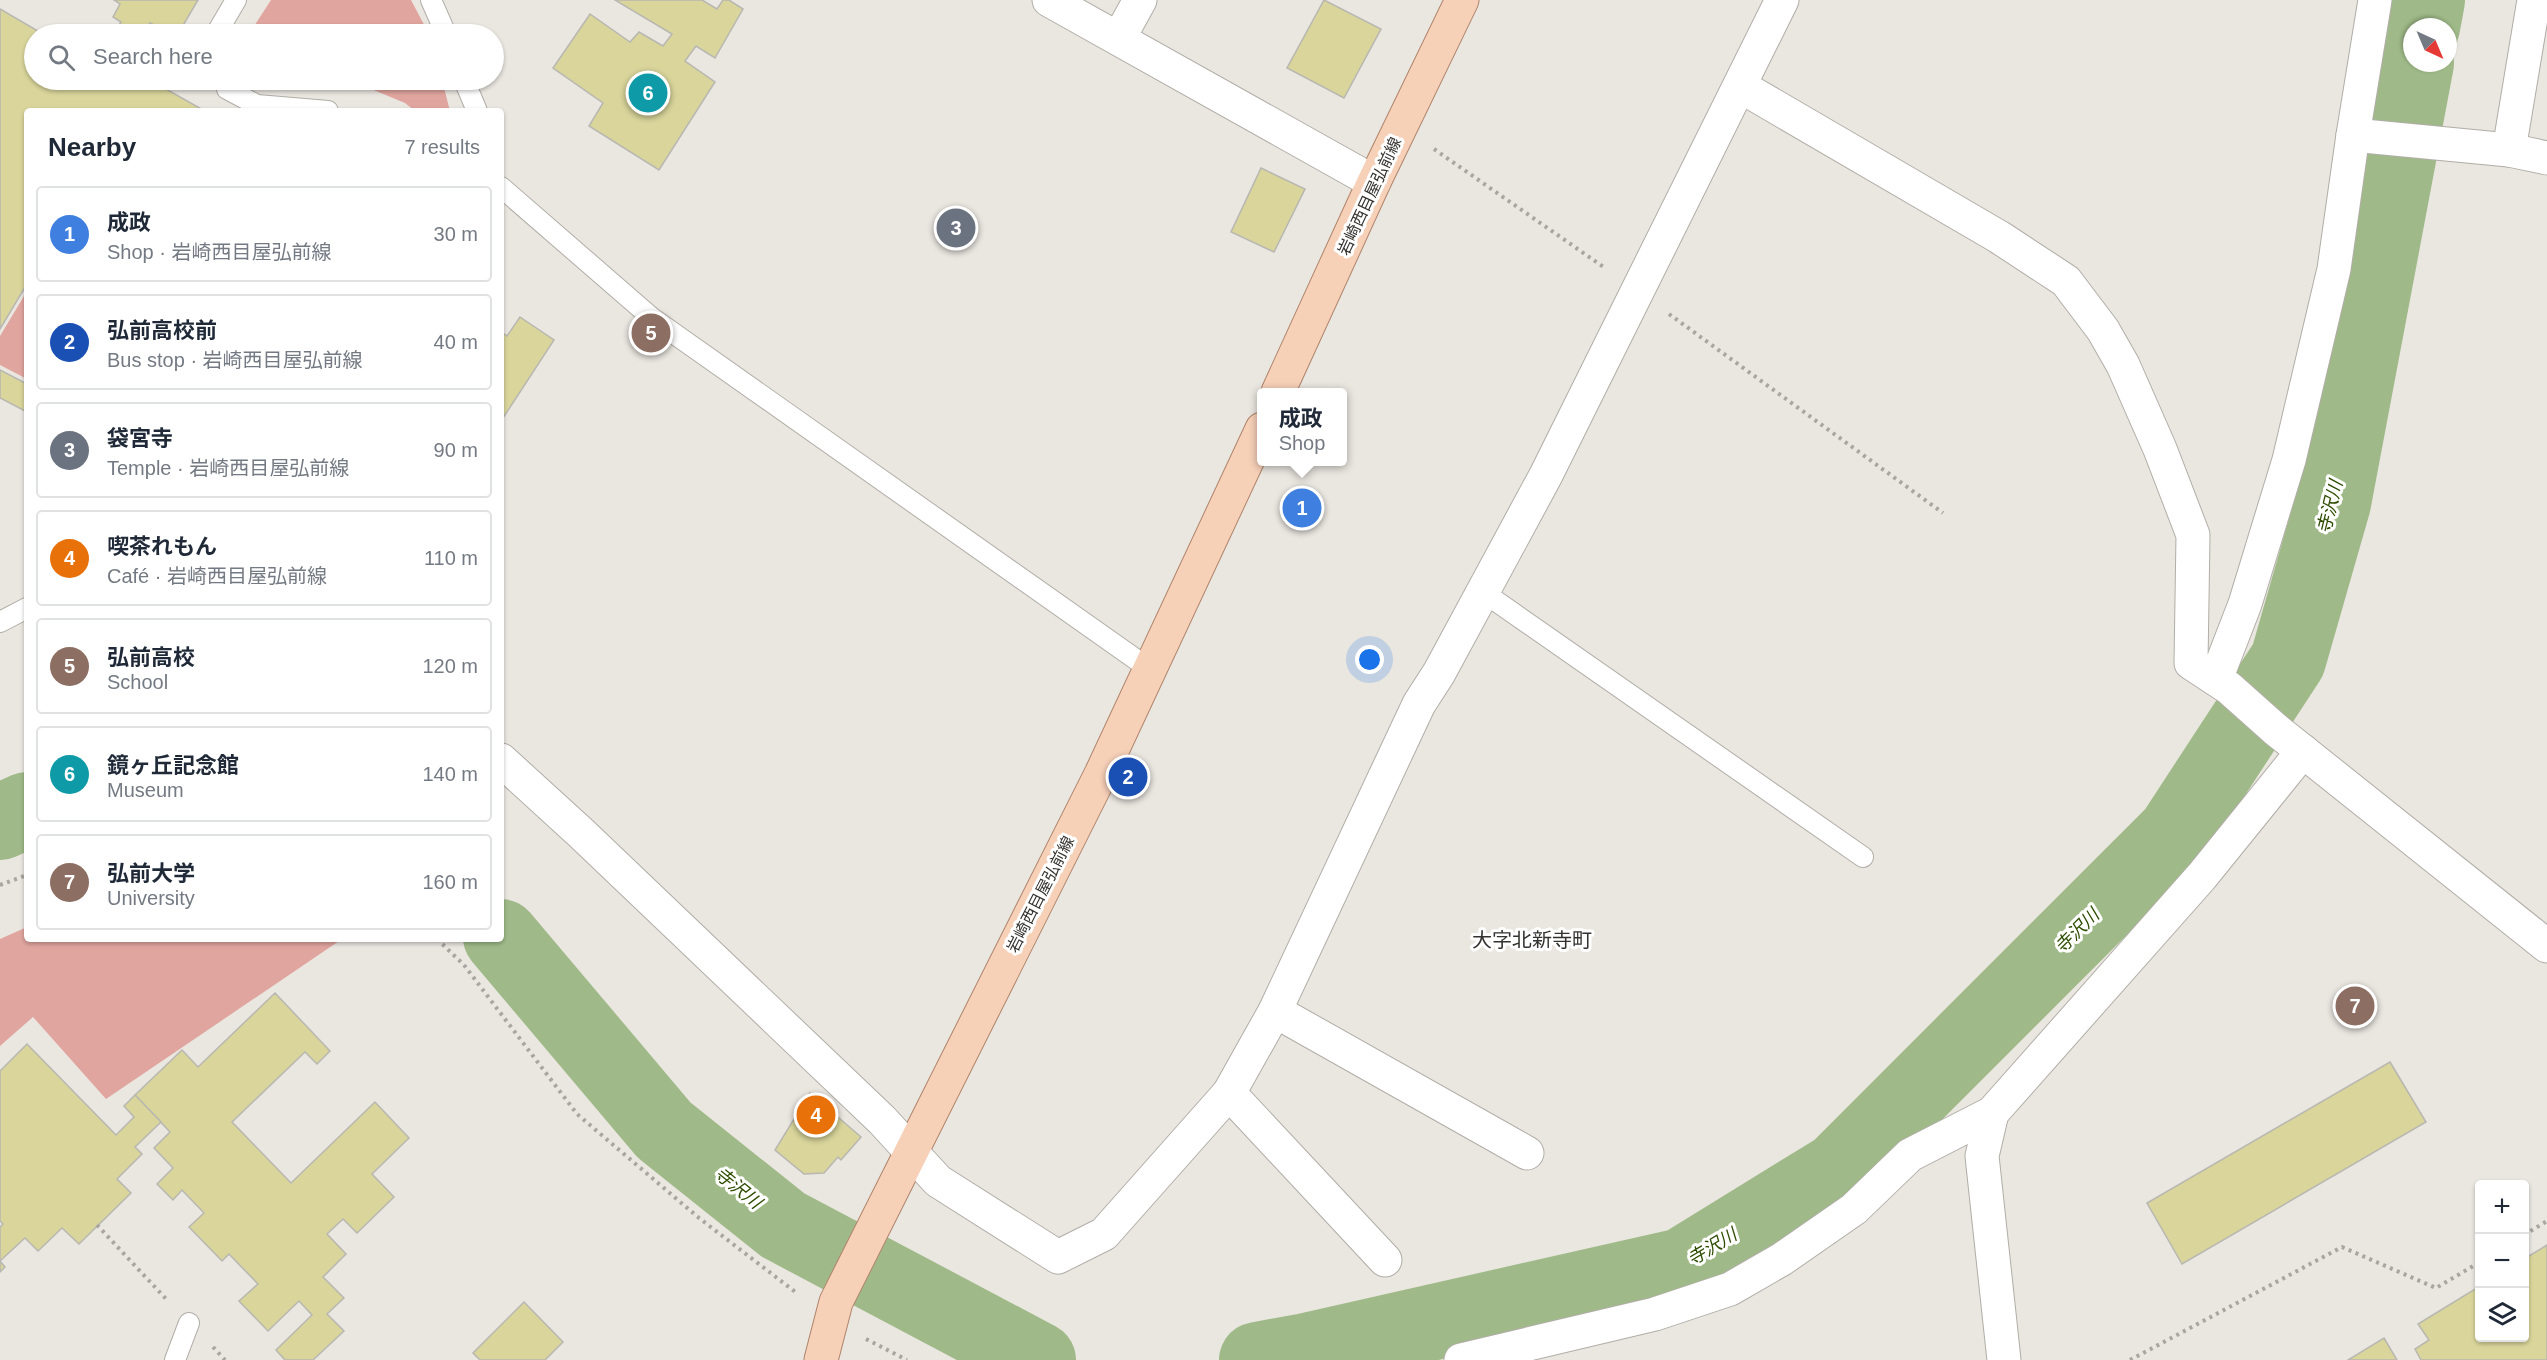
<!DOCTYPE html>
<html lang="en">
<head>
<meta charset="utf-8">
<style>
  body { margin:0; font-family:Arial,"Noto Sans JP",sans-serif; background:#f2f2f3; color:#1f2937 }
  .controls { position:absolute; right:18px; bottom:18px; display:grid; overflow:hidden; border-radius:6px; box-shadow:0 2px 4px #0004 }
  .controls button { width:54px; height:54px; display:grid; place-items:center; padding:0; border:0; border-bottom:2px solid #e0e1e3; background:#fff; color:#1f2937; font:30px sans-serif }
  .compass { position:absolute; left:2403px; top:18px; width:54px; height:54px; border-radius:50%; background:#fff; box-shadow:0 2px 4px #0004; rotate:136deg }
  .you { position:absolute; left:1370px; top:660px; width:21px; height:21px; margin:-15px; border:4px solid #fff; border-radius:50%; background:#1a73e8; box-shadow:0 0 0 9px #1a73e833 }
  .badge { display:grid; place-items:center; width:39px; height:39px; border-radius:50%; background:#db2777; color:#fff; font-size:20px; font-weight:700 }
  .pin { position:absolute; translate:-50% -50%; border:3px solid #fff; box-shadow:0 2px 6px #0006 }
  .popup { position:absolute; left:1257px; top:388px; width:90px; height:78px; box-sizing:border-box; display:grid; place-content:center; border-radius:6px; background:#fff; filter:drop-shadow(0 2px 4px #0005); font-size:20px; white-space:nowrap; color:#747a83 }
  .popup b { font-size:22px; color:#1f2937 }
  .popup::after { content:''; position:absolute; left:50%; top:100%; margin-left:-12px; border:12px solid transparent; border-top-color:#fff }
  .list { margin:0; padding:0; list-style:none }
  h2 { display:flex; justify-content:space-between; align-items:center; height:78px; margin:0; padding:0 24px; font-size:26px }
  h2 small { font-size:20px; font-weight:400; color:#747a83 }
  .list li { display:grid; grid-template-columns:39px 1fr auto; gap:18px; align-items:center; box-sizing:border-box; height:96px; margin:0 12px 12px; padding:0 12px; border:2px solid #e0e1e3; border-radius:6px }
  .list b { display:block; font-size:22px; white-space:nowrap }
  .list p { margin:0; font-size:20px; white-space:nowrap; color:#747a83 }
  .list em { font-size:20px; font-style:normal; color:#747a83 }
  .icon { flex:none; width:33px; height:33px; fill:none; stroke:currentColor; stroke-width:2; stroke-linecap:round; stroke-linejoin:round }
  .map { position:relative; flex:none; width:2547px; height:1360px; overflow:hidden }
  .search { position:absolute; background:#fff; box-shadow:0 2px 4px #0004; left:24px; top:24px; width:480px; height:66px; display:flex; align-items:center; gap:15px; box-sizing:border-box; padding:0 21px; border-radius:33px; color:#747a83; font-size:22px }
  .panel { position:absolute; background:#fff; box-shadow:0 2px 4px #0004; left:24px; top:108px; width:480px; height:834px; border-radius:6px }
  .map>svg:first-child { display:block }
  .green { fill:#e1a59f }
  .lines { fill:none; stroke-linecap:round; stroke-linejoin:round }
  .river { stroke:#9fba88; stroke-width:76 }
  .building { fill:#d9d59b; stroke:#b8b7b1; stroke-width:1.5 }
  .service-casing { stroke:#b1ada7; stroke-width:22 }
  .minor-casing { stroke:#b1ada7; stroke-width:35 }
  .primary-casing { stroke:#ae846a; stroke-width:35 }
  .path { stroke:#a9a6a1; stroke-width:4; stroke-dasharray:3 4.5; stroke-linecap:butt }
  .service { stroke:#fff; stroke-width:20 }
  .minor { stroke:#fff; stroke-width:33 }
  .primary { stroke:#f7d0b8; stroke-width:33 }
  .labels { text-anchor:middle; stroke-width:6; stroke-linejoin:round; paint-order:stroke }
  .street-label { font-size:16px; fill:#33322f; stroke:#fff }
  .water-label { font-size:18px; font-style:italic; fill:#2e4d00; stroke:#fff }
  .quarter-label { font-size:20px; fill:#33322f; stroke:#fff }
</style>
</head>
<body>
<div class="map">
<svg width="2547" height="1360" viewBox="0 0 2547 1360">
  <rect width="100%" height="100%" fill="#eae6e0"/>
  <g class="green">
    <polygon points="271,0 411,0 429,34 249,34"/>
    <polygon points="331,80 442,80 450,111 415,111 405,103 364,86"/>
    <polygon points="27,291 27,379 0,365 0,336"/>
    <polygon points="27,927 27,939 342,939 106,1099 33,1017 0,1046 0,939"/>
  </g>
  <g class="lines">
    <g class="river">
      <polyline points="2422,27 2427,0"/>
      <polyline points="0,822 27,810"/>
      <polyline points="501,937 664,1130 783,1225 1038,1360"/>
      <polyline points="1257,1360 1306,1351 1682,1266 1838,1170 2175,833 2288,660 2333,503 2416,63"/>
    </g>
  </g>
  <g class="building">
    <polygon points="114,0 198,0 178,34 171,34 150,23 144,34 113,34 121,22 113,17 120,4"/>
    <polygon points="615,0 702,0 717,9 723,0 729,0 743,9 715,58 696,46 685,61 715,82 659,170 589,126 603,103 553,68 590,14 630,42 639,32 663,46 672,34"/>
    <polygon points="1324,0 1381,29 1344,98 1287,68"/>
    <polygon points="0,9 43,34 34,34 34,80 150,80 205,111 27,111 27,284 0,329"/>
    <polygon points="1261,168 1305,189 1274,252 1231,232"/>
    <polygon points="520,317 554,340 501,421 501,332 507,336"/>
    <polygon points="0,370 27,384 27,412 0,398"/>
    <polygon points="275,993 330,1051 317,1064 305,1052 232,1122 291,1183 375,1102 409,1138 372,1174 394,1197 357,1233 343,1219 327,1234 346,1254 323,1277 344,1298 327,1314 344,1331 313,1360 285,1360 276,1350 312,1315 299,1301 268,1331 239,1301 258,1284 229,1254 222,1261 189,1227 204,1213 182,1190 173,1200 157,1184 173,1168 154,1148 170,1132 135,1095 182,1050 198,1067"/>
    <polygon points="27,1044 116,1135 134,1117 124,1106 135,1095 161,1122 135,1147 142,1154 117,1179 131,1193 79,1244 62,1228 38,1251 25,1238 0,1261 5,1267 0,1272 0,1227 3,1224 0,1221 0,1071"/>
    <polygon points="2390,1062 2426,1122 2182,1264 2147,1203"/>
    <polygon points="810,1093 861,1137 841,1160 838,1157 824,1173 804,1174 775,1150"/>
    <polygon points="2547,1245 2547,1360 2421,1360 2415,1349 2429,1340 2418,1324 2480,1286 2480,1338 2524,1338 2524,1259"/>
    <polygon points="524,1302 563,1342 545,1360 480,1360 473,1353"/>
    <polygon points="2384,1338 2397,1360 2348,1360"/>
  </g>
  <g class="lines">
    <g class="service-casing">
      <g id="service">
        <polyline points="431,0 446,34"/>
        <polyline points="216,34 236,0"/>
        <polyline points="225,80 227,89 257,105 328,111"/>
        <polyline points="464,80 477,111"/>
        <polyline points="501,187 652,318 1151,670"/>
        <polyline points="1483,592 1863,857"/>
        <polyline points="0,622 27,608"/>
        <polyline points="175,1360 189,1323"/>
      </g>
    </g>
    <g class="minor-casing">
      <g id="minor">
        <polyline points="1049,0 1374,182"/>
        <polyline points="1119,38 1140,0"/>
        <polyline points="1740,86 1999,237 2066,281 2103,330 2123,365 2160,449 2193,535 2191,663 2229,688 2275,729 2547,946"/>
        <polyline points="2353,135 2509,150 2547,158"/>
        <polyline points="2509,150 2534,0"/>
        <polyline points="2216,679 2245,604 2289,460 2334,269 2353,135 2375,0"/>
        <polyline points="501,760 581,833 882,1120 938,1181 1058,1257 1104,1234 1229,1093 1275,1011 1419,704 1439,673 1546,475 1782,0"/>
        <polyline points="1275,1011 1527,1153"/>
        <polyline points="1229,1093 1385,1260"/>
        <polyline points="1992,1113 1982,1156 2004,1360"/>
        <polyline points="1461,1360 1655,1314 1730,1289 1782,1259 1854,1209 1910,1155 1992,1113 2202,876 2303,751"/>
      </g>
    </g>
    <g class="primary-casing">
      <g id="primary">
        <polyline points="1278,392 1374,182 1462,0"/>
        <polyline points="821,1360 836,1302 1101,774 1262,429"/>
      </g>
    </g>
    <g class="path">
      <polyline points="1434,149 1605,268"/>
      <polyline points="1669,314 1943,513"/>
      <polyline points="0,885 27,875"/>
      <polyline points="437,939 464,965 577,1114 699,1218 798,1294"/>
      <polyline points="97,1225 168,1301"/>
      <polyline points="2524,1235 2547,1221"/>
      <polyline points="866,1339 907,1360"/>
      <polyline points="213,1347 225,1360"/>
      <polyline points="2130,1360 2342,1247 2436,1288 2480,1262"/>
    </g>
    <use href="#service" class="service"/>
    <use href="#minor" class="minor"/>
    <use href="#primary" class="primary"/>
  </g>
  <g class="labels">
    <g class="street-label">
      <text transform="translate(1369 196) rotate(-65)" y="6">岩崎西目屋弘前線</text>
      <text transform="translate(1040 894) rotate(-63)" y="6">岩崎西目屋弘前線</text>
    </g>
    <g class="water-label">
      <text transform="translate(2330 507) rotate(-76)" y="6">寺沢川</text>
      <text transform="translate(2077 931) rotate(-45)" y="6">寺沢川</text>
      <text transform="translate(738 1188) rotate(39)" y="6">寺沢川</text>
      <text transform="translate(1712 1247) rotate(-31)" y="6">寺沢川</text>
    </g>
    <g class="quarter-label">
      <text x="1532" y="947">大字北新寺町</text>
    </g>
  </g>
</svg>
<div class="controls">
<button>+</button>
<button>−</button>
<button><svg class="icon" aria-label="layers" viewBox="0 0 24 24"><path d="M12 4l9 5-9 5-9-5zM3 14l9 5 9-5"/></svg></button>
</div>
<svg class="compass" viewBox="-18 -18 36 36"><path d="M0-13l5 13h-10z" fill="#e53935"/><path d="M0 13l5-13h-10z" fill="#747a83"/></svg>
<div class="you"></div>
<div class="pin badge" style="left:1302px;top:508px;background:#3f7fe0">1</div>
<div class="popup"><b>成政</b>Shop</div>
<div class="pin badge" style="left:1128px;top:777px;background:#1a4fb4">2</div>
<div class="pin badge" style="left:956px;top:228px;background:#6b7280">3</div>
<div class="pin badge" style="left:816px;top:1115px;background:#e8710a">4</div>
<div class="pin badge" style="left:651px;top:333px;background:#8d6e63">5</div>
<div class="pin badge" style="left:648px;top:93px;background:#0f9aa8">6</div>
<div class="pin badge" style="left:2355px;top:1006px;background:#8d6e63">7</div>
<div class="search"><svg class="icon" aria-label="search" viewBox="0 0 24 24"><circle cx="10" cy="10" r="6"/><path d="M15 15l6 6"/></svg>Search here</div>
<section class="panel">
<h2>Nearby<small>7 results</small></h2>
<ul class="list">
<li><span class="badge" style="background:#3f7fe0">1</span><div><b>成政</b><p>Shop · 岩崎西目屋弘前線</p></div><em>30 m</em></li>
<li><span class="badge" style="background:#1a4fb4">2</span><div><b>弘前高校前</b><p>Bus stop · 岩崎西目屋弘前線</p></div><em>40 m</em></li>
<li><span class="badge" style="background:#6b7280">3</span><div><b>袋宮寺</b><p>Temple · 岩崎西目屋弘前線</p></div><em>90 m</em></li>
<li><span class="badge" style="background:#e8710a">4</span><div><b>喫茶れもん</b><p>Café · 岩崎西目屋弘前線</p></div><em>110 m</em></li>
<li><span class="badge" style="background:#8d6e63">5</span><div><b>弘前高校</b><p>School</p></div><em>120 m</em></li>
<li><span class="badge" style="background:#0f9aa8">6</span><div><b>鏡ヶ丘記念館</b><p>Museum</p></div><em>140 m</em></li>
<li><span class="badge" style="background:#8d6e63">7</span><div><b>弘前大学</b><p>University</p></div><em>160 m</em></li>
</ul>
</section>
</div>
</body>
</html>
